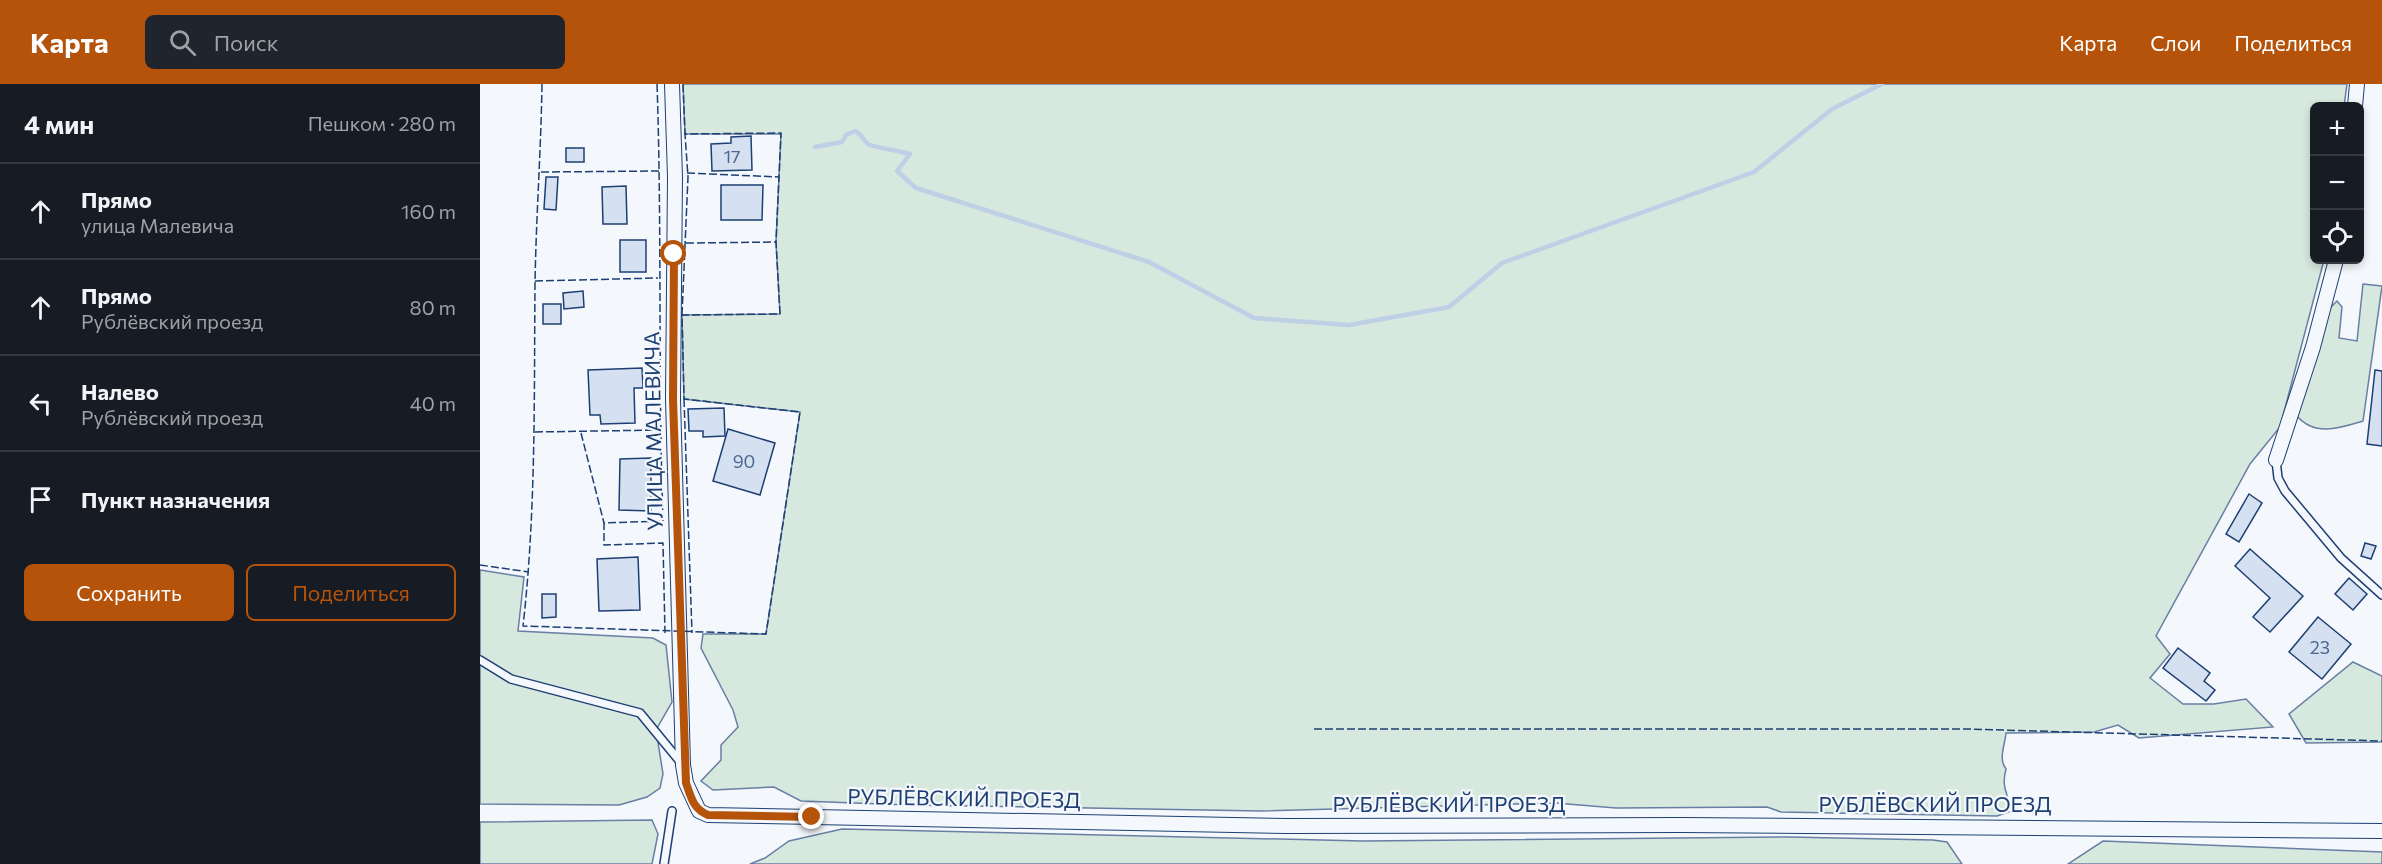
<!DOCTYPE html>
<html lang="ru">
<head>
<meta charset="utf-8">
<style>
  body { margin:0; font-family:Commissioner,sans-serif; background:#20242c; color:#f1f3f6 }
  .controls { position:absolute; right:18px; top:18px; display:grid; overflow:hidden; border-radius:9px; box-shadow:0 3px 9px #0003 }
  .controls button { width:54px; height:54px; display:grid; place-items:center; padding:0; border:0; border-bottom:2px solid #363941; background:#171b24; color:#f1f3f6; font:30px sans-serif }
  .stop { position:absolute; width:18px; height:18px; margin:-14px; border:4px solid #b45309; border-radius:50%; background:#fff }
  .stop.end { background:#b45309; border-color:#fff; box-shadow:0 2px 6px #0008 }
  .list { margin:0; padding:0; list-style:none }
  h2 { display:flex; justify-content:space-between; align-items:center; height:78px; margin:0; padding:0 24px; font-size:26px }
  h2 small { font-size:20px; font-weight:400; color:#9ea1a6 }
  .list li { display:grid; grid-template-columns:39px 1fr auto; gap:18px; align-items:center; box-sizing:border-box; height:96px; padding:0 24px; border-top:2px solid #363941 }
  .list b { display:block; font-size:22px; white-space:nowrap }
  .list p { margin:0; font-size:20px; white-space:nowrap; color:#9ea1a6 }
  .list em { font-size:20px; font-style:normal; color:#9ea1a6 }
  .actions { display:flex; gap:12px; padding:18px 24px }
  .actions a { flex:1; padding:14px 0; border:2px solid #b45309; border-radius:9px; text-align:center; font-size:21px; color:#b45309 }
  .actions .main { background:#b45309; color:#fff }
  .icon { flex:none; width:33px; height:33px; fill:none; stroke:currentColor; stroke-width:2; stroke-linecap:round; stroke-linejoin:round }
  .map { position:relative; flex:none; width:1902px; height:780px; overflow:hidden }
  header { display:flex; align-items:center; gap:36px; box-sizing:border-box; height:84px; padding:0 30px; background:#b45309; color:#fff }
  header strong { font-size:28px }
  nav { display:flex; gap:33px; margin-inline-start:auto; font-size:21px }
  .search { width:420px; height:54px; background:#20242c; display:flex; align-items:center; gap:15px; box-sizing:border-box; padding:0 21px; border-radius:9px; color:#9ea1a6; font-size:22px }
  main { display:flex }
  aside { flex:1; background:#171b24 }
  .map>svg:first-child { display:block }
  .green { fill:#d7e8df; stroke:#687fa3; stroke-width:1.5 }
  .lines { fill:none; stroke-linecap:round; stroke-linejoin:round }
  .stream { stroke:#bed0e5; stroke-width:4.5 }
  .building { fill:#d5e0f0; stroke:#1d3f73; stroke-width:1.5 }
  .lane-casing { stroke:#1d3f73; stroke-width:10 }
  .street-casing { stroke:#1d3f73; stroke-width:16 }
  .lane { stroke:#f4f7fb; stroke-width:7 }
  .street { stroke:#f4f7fb; stroke-width:14 }
  .fence { stroke:#1d3f73; stroke-width:1.5; stroke-dasharray:8 3; stroke-linecap:butt }
  .route { stroke:#b45309; stroke-width:8 }
  .labels { text-anchor:middle; stroke-width:4.5; stroke-linejoin:round; paint-order:stroke }
  .number-label { font-size:18px; fill:#4b6792 }
  .street-label { font-size:21px; fill:#1d3f73; stroke:#f4f7fb }
</style>
</head>
<body>
<header>
<strong>Карта</strong>
<div class="search"><svg class="icon" aria-label="search" viewBox="0 0 24 24"><circle cx="10" cy="10" r="6"/><path d="M15 15l6 6"/></svg>Поиск</div>
<nav><a>Карта</a><a>Слои</a><a>Поделиться</a></nav>
</header>
<main>
<aside>
<h2>4 мин<small>Пешком · 280 m</small></h2>
<ul class="list">
<li><svg class="icon" aria-label="ahead" viewBox="0 0 24 24"><path d="M12 20V5M6 11l6-6 6 6"/></svg><div><b>Прямо</b><p>улица Малевича</p></div><em>160 m</em></li>
<li><svg class="icon" aria-label="ahead" viewBox="0 0 24 24"><path d="M12 20V5M6 11l6-6 6 6"/></svg><div><b>Прямо</b><p>Рублёвский проезд</p></div><em>80 m</em></li>
<li><svg class="icon" aria-label="left" viewBox="0 0 24 24"><path d="M17 20v-9H6M10 6l-5 5 5 5"/></svg><div><b>Налево</b><p>Рублёвский проезд</p></div><em>40 m</em></li>
<li><svg class="icon" aria-label="arrive" viewBox="0 0 24 24"><path d="M6 21V4h12l-3 4 3 4H6"/></svg><div><b>Пункт назначения</b></div></li>
</ul>
<div class="actions"><a class="main">Сохранить</a><a>Поделиться</a></div>
</aside>
<div class="map">
<svg width="1902" height="780" viewBox="0 0 1902 780">
  <rect width="100%" height="100%" fill="#f4f7fb"/>
  <g class="green">
    <path d="M203 0H1867L1864 22H1834V176H1844L1800 343 1770 380 1676 552 1690 570 1670 594 1703 620H1734L1766 615 1793 643 1659 654 1638 641 1614 648 1526 649C1525 661 1518 675 1526 685 1520 708 1531 709 1529 728L1517 732 1301 728 1287 723 1136 724 1075 719 781 727 428 721 321 717 294 703 233 706 221 697 241 676V661L258 643 253 626 221 564 223 550H286L320 328 204 315 202 231 300 230 296 158 301 50H205Z"/>
    <path d="M1883 200 1902 202 1883 337C1860 344 1835 353 1817 332L1848 226 1857 217 1862 223 1859 254 1877 257Z"/>
    <polygon points="0,486 44,493 38,547 173,554 186,561 192,618 176,646 183,690 180,704 167,713 139,721 0,720"/>
    <polygon points="1873,578 1902,592 1902,658 1826,659 1809,630"/>
    <polygon points="172,736 178,750 172,780 0,780 0,738"/>
    <polygon points="362,745 883,757 1309,753 1453,756 1467,758 1482,780 270,780 285,774 309,757"/>
    <polygon points="1623,757 1902,768 1902,780 1588,780"/>
  </g>
  <g class="lines">
    <path class="stream" d="M335 63 362 58 366 51 375 47C382 50 383 56 388 60 392 63 421 67 430 70L417 87 436 104 669 178 774 234 869 241 969 223 1022 179 1274 88 1352 25 1402 0"/>
  </g>
  <g class="building">
    <polygon points="271,52 272,86 232,87 231,60 251,59 251,53"/>
    <rect x="86" y="64" width="18" height="14"/>
    <polygon points="66,93 78,93 76,126 64,125"/>
    <polygon points="241,101 283,101 282,136 241,136"/>
    <polygon points="146,102 147,140 123,140 122,103"/>
    <rect x="140" y="156" width="26" height="32"/>
    <polygon points="103,207 104,223 84,225 83,209"/>
    <rect x="63" y="220" width="18" height="20"/>
    <polygon points="162,284 163,304 154,304 155,339 121,340 120,331 110,331 108,286"/>
    <polygon points="1895,286 1902,287 1902,362 1887,360"/>
    <polygon points="244,324 245,352 223,353 223,347 209,347 208,325"/>
    <polygon points="248,345 295,359 280,411 233,397"/>
    <polygon points="171,374 171,427 139,426 140,375"/>
    <polygon points="1769,410 1782,419 1759,458 1746,450"/>
    <polygon points="1885,459 1896,462 1891,475 1881,472"/>
    <polygon points="1770,465 1823,512 1790,548 1773,533 1790,514 1755,482"/>
    <polygon points="158,473 160,526 119,527 117,475"/>
    <polygon points="1869,494 1887,510 1873,526 1855,510"/>
    <polygon points="62,510 76,510 76,533 62,534"/>
    <polygon points="1838,533 1871,560 1842,595 1809,568"/>
    <polygon points="1698,564 1730,589 1724,597 1735,606 1726,617 1683,584"/>
  </g>
  <g class="lines">
    <g class="lane-casing">
      <g id="lane">
        <polyline points="1796,376 1798,394 1805,407 1861,474 1902,511"/>
        <polyline points="0,576 31,595 160,629 202,680"/>
        <polyline points="184,780 192,727"/>
      </g>
    </g>
    <g class="street-casing">
      <g id="street">
        <polyline points="192,0 195,93 193,315 203,681 206,699 219,727 228,731 807,742 1201,741 1902,747"/>
        <polyline points="1875,22 1877,0"/>
        <polyline points="1796,376 1833,263 1856,176"/>
      </g>
    </g>
    <use href="#lane" class="lane"/>
    <use href="#street" class="street"/>
    <g class="fence">
      <path d="M62 0C61 67 56 134 55 200 54 315 56 428 43 542L286 550 320 328 204 315 202 231 300 230 296 158 301 49 205 50 203 0"/>
      <path d="M177 0C182 146 178 292 183 437L124 439V461L183 459 185 549"/>
      <polyline points="61,88 180,87"/>
      <polyline points="207,89 299,93"/>
      <polyline points="206,159 296,158"/>
      <polyline points="55,197 178,194"/>
      <polyline points="202,231 208,93 205,50"/>
      <polyline points="204,315 212,549"/>
      <polyline points="55,348 180,346"/>
      <polyline points="101,349 124,439"/>
      <polyline points="0,481 49,488"/>
      <polyline points="834,645 1487,645 1902,657"/>
    </g>
  </g>
  <g class="lines">
    <path class="route" d="M194 170 193 315 206 699C211 713 213 725 228 731L332 733"/>
  </g>
  <g class="labels">
    <g class="number-label">
      <text x="252" y="79">17</text>
      <text x="264" y="384">90</text>
      <text x="1840" y="570">23</text>
    </g>
    <g class="street-label">
      <text transform="translate(174 347) rotate(-91)" y="7">УЛИЦА МАЛЕВИЧА</text>
      <text transform="translate(484 715) rotate(1)" y="7">РУБЛЁВСКИЙ ПРОЕЗД</text>
      <text x="969" y="728">РУБЛЁВСКИЙ ПРОЕЗД</text>
      <text x="1455" y="728">РУБЛЁВСКИЙ ПРОЕЗД</text>
    </g>
  </g>
</svg>
<div class="controls">
<button>+</button>
<button>−</button>
<button><svg class="icon" aria-label="locate" viewBox="0 0 24 24"><circle cx="12" cy="12" r="6"/><path d="M12 2v4M12 18v4M2 12h4M18 12h4"/></svg></button>
</div>
<div class="stop" style="left:194px;top:170px"></div>
<div class="stop end" style="left:332px;top:733px"></div>
</div>
</main>
</body>
</html>
